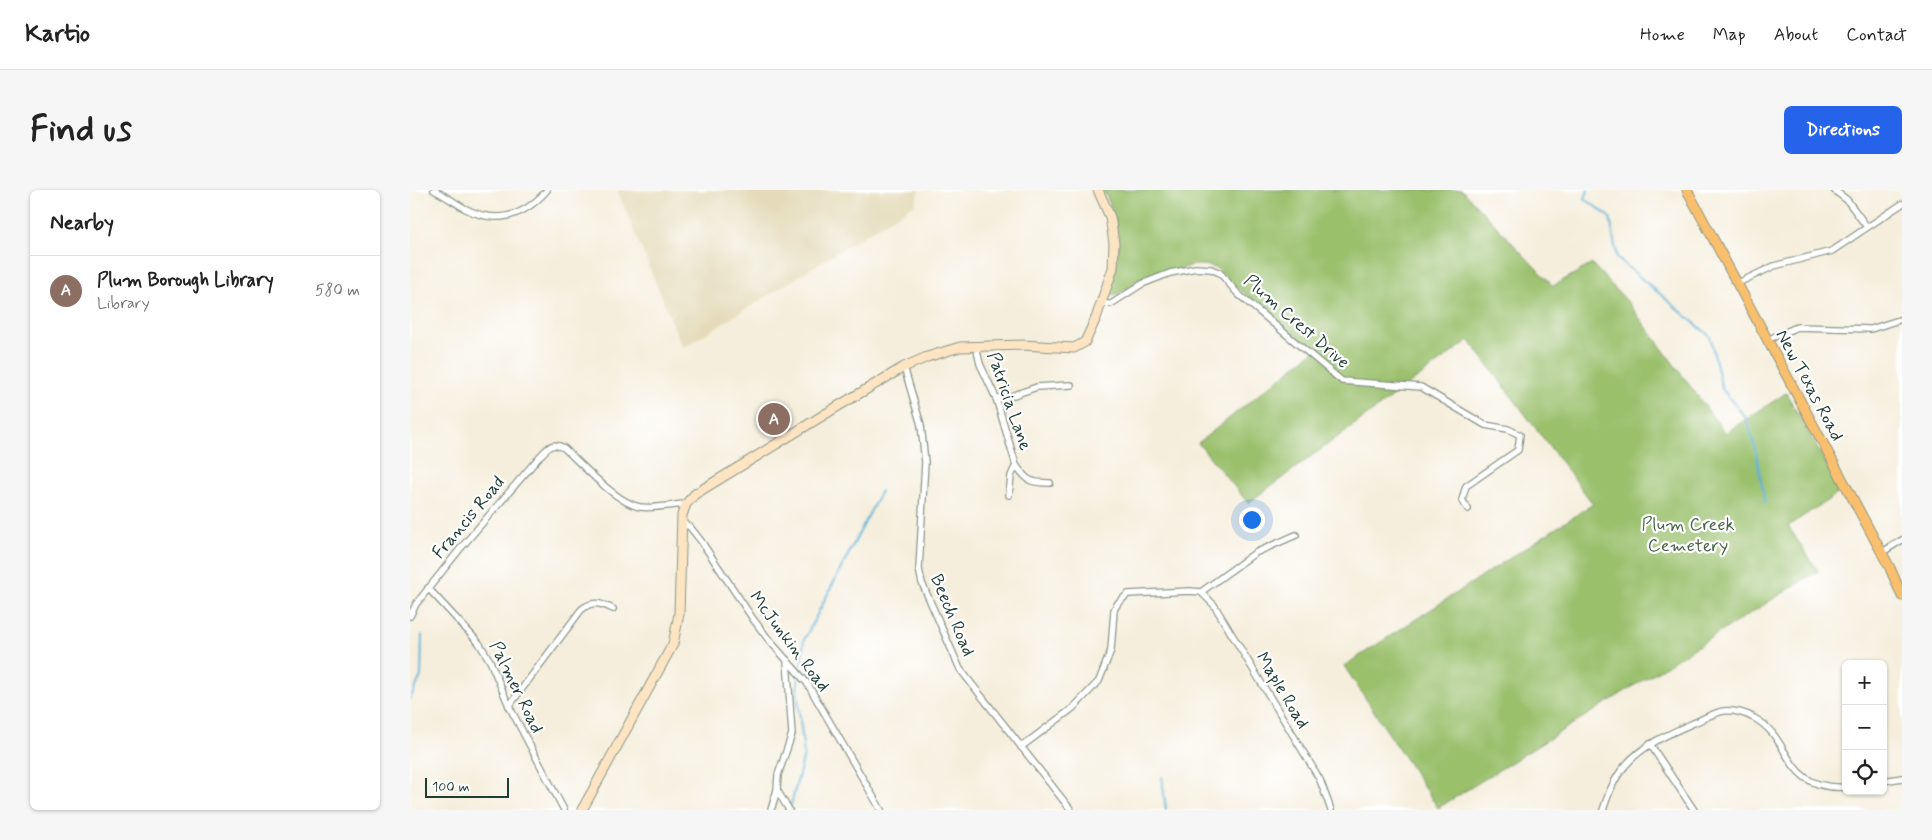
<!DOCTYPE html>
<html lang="en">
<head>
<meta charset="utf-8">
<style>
  body { margin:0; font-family:Mynerve,sans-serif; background:#f6f6f6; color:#222 }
  .controls { position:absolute; right:15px; bottom:15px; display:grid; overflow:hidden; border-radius:8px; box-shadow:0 1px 4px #0004 }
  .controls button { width:45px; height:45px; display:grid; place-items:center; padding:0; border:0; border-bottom:1px solid #e0e0e0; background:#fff; color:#222; font:25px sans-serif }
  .scale { position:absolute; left:15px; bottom:12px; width:84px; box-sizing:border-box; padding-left:5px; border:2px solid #1f3d34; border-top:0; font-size:14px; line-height:18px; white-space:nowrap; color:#1f3d34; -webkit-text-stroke:4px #fff; paint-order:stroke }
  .you { position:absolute; left:841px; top:329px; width:18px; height:18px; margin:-12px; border:4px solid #fff; border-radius:50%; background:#1a73e8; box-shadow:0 0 0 8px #1a73e833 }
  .badge { display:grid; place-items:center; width:32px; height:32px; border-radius:50%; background:#2563eb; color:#fff; font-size:16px; font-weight:700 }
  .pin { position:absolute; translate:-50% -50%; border:2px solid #fff; box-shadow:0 1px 5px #0006 }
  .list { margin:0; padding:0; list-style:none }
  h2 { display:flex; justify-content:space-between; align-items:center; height:65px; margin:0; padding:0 20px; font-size:21px }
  h2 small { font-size:16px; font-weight:400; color:#767676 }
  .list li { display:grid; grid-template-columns:32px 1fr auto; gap:15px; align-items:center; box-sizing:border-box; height:70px; padding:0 20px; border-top:1px solid #e0e0e0 }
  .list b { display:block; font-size:19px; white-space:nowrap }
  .list p { margin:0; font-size:16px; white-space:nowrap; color:#767676 }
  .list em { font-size:16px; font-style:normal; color:#767676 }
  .icon { flex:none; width:28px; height:28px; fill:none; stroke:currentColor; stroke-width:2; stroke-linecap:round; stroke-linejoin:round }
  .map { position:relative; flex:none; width:1492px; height:620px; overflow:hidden; border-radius:8px }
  header { display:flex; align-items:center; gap:30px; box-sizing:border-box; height:70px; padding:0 25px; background:#fff; border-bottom:1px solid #e0e0e0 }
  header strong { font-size:24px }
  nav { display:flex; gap:28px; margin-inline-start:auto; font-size:18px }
  .intro { display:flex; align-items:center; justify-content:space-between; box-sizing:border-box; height:120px; padding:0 30px }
  h1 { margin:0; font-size:35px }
  .button { padding:12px 22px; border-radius:8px; background:#2563eb; color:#fff; font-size:18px; font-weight:700 }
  main { display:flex; gap:30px; padding:0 30px }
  aside { flex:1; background:#fff; border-radius:8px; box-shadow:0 1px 4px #0004 }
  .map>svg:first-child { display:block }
  .built { fill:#e5dbba }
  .green { fill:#9ac06c; stroke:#5c7e50 }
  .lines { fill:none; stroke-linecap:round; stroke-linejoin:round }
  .stream { stroke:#5cb1d8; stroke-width:2 }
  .street-casing { stroke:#8a9688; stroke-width:8 }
  .secondary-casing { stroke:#8a9688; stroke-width:11 }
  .primary-casing { stroke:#8a9688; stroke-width:11 }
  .street { stroke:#fff; stroke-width:5.5 }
  .secondary { stroke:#fde5c4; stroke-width:9 }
  .primary { stroke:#f9bf6c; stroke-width:9 }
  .labels { text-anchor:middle; stroke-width:4.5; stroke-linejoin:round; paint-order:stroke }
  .street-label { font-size:18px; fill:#1f3d34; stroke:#fff }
  .park-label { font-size:18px; fill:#446445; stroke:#fff }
</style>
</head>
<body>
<header>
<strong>Kartio</strong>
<nav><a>Home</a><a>Map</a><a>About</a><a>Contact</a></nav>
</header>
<div class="intro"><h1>Find us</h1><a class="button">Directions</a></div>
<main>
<aside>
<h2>Nearby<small></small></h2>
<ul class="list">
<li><span class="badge" style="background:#8d6e63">A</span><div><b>Plum Borough Library</b><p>Library</p></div><em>580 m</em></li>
</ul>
</aside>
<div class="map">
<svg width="1492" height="620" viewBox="0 0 1492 620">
  <rect width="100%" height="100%" fill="#fff"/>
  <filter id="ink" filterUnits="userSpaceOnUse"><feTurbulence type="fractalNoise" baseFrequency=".02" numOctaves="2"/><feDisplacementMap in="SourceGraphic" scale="10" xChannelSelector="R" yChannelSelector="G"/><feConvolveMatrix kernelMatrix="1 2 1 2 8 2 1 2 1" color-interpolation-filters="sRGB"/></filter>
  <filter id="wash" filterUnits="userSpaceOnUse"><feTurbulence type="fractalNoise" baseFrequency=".0096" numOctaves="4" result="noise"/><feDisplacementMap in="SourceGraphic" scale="20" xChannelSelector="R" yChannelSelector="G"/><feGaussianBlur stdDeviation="1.12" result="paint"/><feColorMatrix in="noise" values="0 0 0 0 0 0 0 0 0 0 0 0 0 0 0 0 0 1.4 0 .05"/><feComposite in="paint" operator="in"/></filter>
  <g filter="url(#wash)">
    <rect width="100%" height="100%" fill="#f5eedc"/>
    <polygon class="built" points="207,0 509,0 505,14 273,158"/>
    <path class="green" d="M693 0H1052L1143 96 1182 74 1217 111 1315 243 1376 203 1432 301 1378 336 1408 381 1028 618 934 476 1183 314 1059 150 838 313 788 253 905 160 825 96 806 78 795 75H785L758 82 697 108C711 68 714 39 693 0Z"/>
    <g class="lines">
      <g class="stream">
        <polyline points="1178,0 1175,9 1200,27 1207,68 1300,146 1312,199 1336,228 1345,257 1355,313"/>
        <polyline points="390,481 394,450 471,301"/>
        <polyline points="0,509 11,486 12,445"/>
        <polyline points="752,587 756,620"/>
        <polyline points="380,619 394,565 387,501 389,486"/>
      </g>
    </g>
  </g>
  <g filter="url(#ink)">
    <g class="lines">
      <g class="street-casing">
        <g id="street">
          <path d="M24 0C34 5 44 12 54 18 86 35 114 27 137 0"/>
          <polyline points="1424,0 1437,10 1457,37"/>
          <polyline points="1328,93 1364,76 1422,61 1492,14"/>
          <polyline points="691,114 701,114 732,94 760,83 786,78 801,79 810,83 828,104 932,191 1011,197 1075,235 1098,239 1110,245 1108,260 1056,296 1052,310 1058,319"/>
          <polyline points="1357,150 1387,137 1461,139 1492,129"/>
          <polyline points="566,156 570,174 586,208 606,275 601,286 599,305"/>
          <polyline points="494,177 511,235 515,272 509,379 512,393 550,479 661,620"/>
          <polyline points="586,208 595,208 627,197 661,195"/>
          <path d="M606 275C617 291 620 293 640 293"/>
          <polyline points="271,332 280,337 291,351 343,429 359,450 397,493 471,620"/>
          <polyline points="1471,363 1492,350"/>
          <polyline points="18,398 69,453 80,471 99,516 154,620"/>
          <polyline points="791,402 845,363 886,345"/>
          <path d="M0 426 6 414 50 359 131 265C140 256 142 252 154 258 172 274 206 313 230 317 244 319 261 315 276 314"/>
          <path d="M99 516 171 420C182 410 191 413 203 419"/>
          <polyline points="1240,554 1284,620"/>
          <polyline points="611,557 663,518 689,491 701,460 704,420 708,413 718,404 780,401 791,402 804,415 900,573 910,590 921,620"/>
          <polyline points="1473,591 1492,588"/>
          <polyline points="367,600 379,620"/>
          <polyline points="361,620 367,600 368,585 382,544 377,470"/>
          <path d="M1193 620C1198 605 1204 588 1215 576 1233 554 1261 543 1286 532 1295 528 1305 522 1314 521 1324 520 1336 523 1344 528 1383 548 1372 601 1436 597"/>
        </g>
      </g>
      <g class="secondary-casing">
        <polyline id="secondary" points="172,620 263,454 269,424 272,325 276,314 285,304 430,215 494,177 517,167 550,157 612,155 664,158 675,152 686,128 703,78 704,53 700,27 688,0"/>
      </g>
      <g class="primary-casing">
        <polyline id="primary" points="1277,0 1480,378 1492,406"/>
      </g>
      <use href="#street" class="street"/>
      <use href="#secondary" class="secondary"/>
      <use href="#primary" class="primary"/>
    </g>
  </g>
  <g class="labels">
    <g class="street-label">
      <text transform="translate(887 131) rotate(41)" y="6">Plum Crest Drive</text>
      <text transform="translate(1400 195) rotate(62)" y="6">New Texas Road</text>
      <text transform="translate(600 211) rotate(71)" y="6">Patricia Lane</text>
      <text transform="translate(58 327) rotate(-50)" y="6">Francis Road</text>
      <text transform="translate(543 425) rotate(67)" y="6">Beech Road</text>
      <text transform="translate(380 451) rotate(53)" y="6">McJunkin Road</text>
      <text transform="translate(107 497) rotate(64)" y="6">Palmer Road</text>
      <text transform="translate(873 500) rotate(59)" y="6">Maple Road</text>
    </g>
    <g class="park-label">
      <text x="1278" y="340">Plum Creek<tspan x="1278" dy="21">Cemetery</tspan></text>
    </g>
  </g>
</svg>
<div class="controls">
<button>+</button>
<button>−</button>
<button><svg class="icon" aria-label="locate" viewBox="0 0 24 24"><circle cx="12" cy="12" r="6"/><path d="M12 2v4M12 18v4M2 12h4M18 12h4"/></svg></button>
</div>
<div class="scale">100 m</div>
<div class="you"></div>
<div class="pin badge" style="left:364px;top:229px;background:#8d6e63">A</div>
</div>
</main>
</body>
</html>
